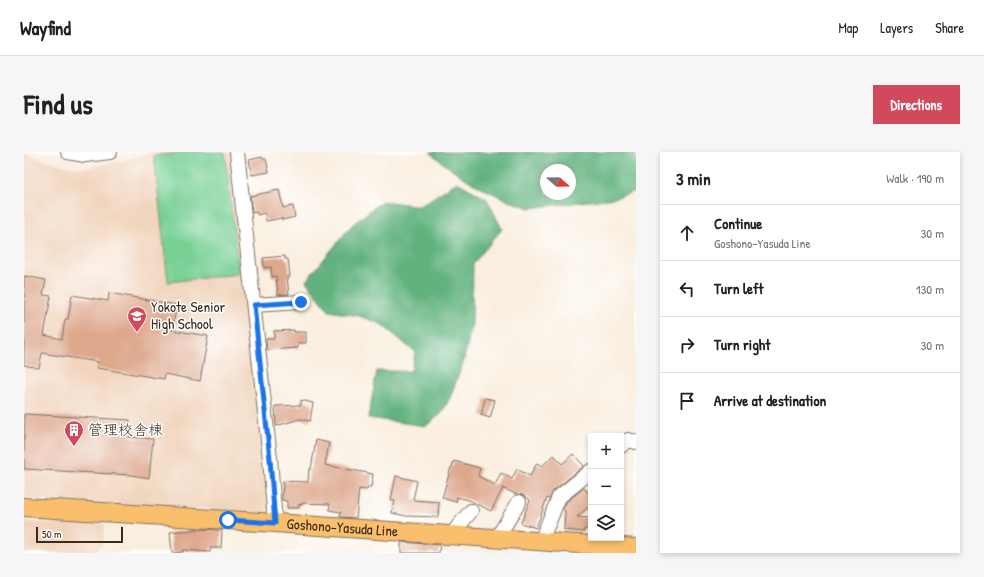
<!DOCTYPE html>
<html lang="en">
<head>
<meta charset="utf-8">
<style>
  body { margin:0; font-family:"Patrick Hand","Klee One",sans-serif; background:#f6f6f6; color:#202124 }
  .controls { position:absolute; right:12px; bottom:12px; display:grid; overflow:hidden; border-radius:0px; box-shadow:0 2px 6px #0003 }
  .controls button { width:36px; height:36px; display:grid; place-items:center; padding:0; border:0; border-bottom:1px solid #e0e0e0; background:#fff; color:#202124; font:20px sans-serif }
  .compass { position:absolute; left:516px; top:12px; width:36px; height:36px; border-radius:50%; background:#fff; box-shadow:0 2px 6px #0003; rotate:110deg }
  .scale { position:absolute; left:12px; bottom:10px; width:87px; box-sizing:border-box; padding-left:4px; border:2px solid #3b2a1e; border-top:0; font-size:11px; line-height:14px; white-space:nowrap; color:#3b2a1e; -webkit-text-stroke:3px #fff; paint-order:stroke }
  .stop { position:absolute; width:12px; height:12px; margin:-9px; border:3px solid #1a73e8; border-radius:50%; background:#fff }
  .stop.end { background:#1a73e8; border-color:#fff; box-shadow:0 1px 4px #0008 }
  .list { margin:0; padding:0; list-style:none }
  h2 { display:flex; justify-content:space-between; align-items:center; height:52px; margin:0; padding:0 16px; font-size:17px }
  h2 small { font-size:13px; font-weight:400; color:#757577 }
  .list li { display:grid; grid-template-columns:26px 1fr auto; gap:12px; align-items:center; box-sizing:border-box; height:56px; padding:0 16px; border-top:1px solid #e0e0e0 }
  .list b { display:block; font-size:15px; white-space:nowrap }
  .list p { margin:0; font-size:13px; white-space:nowrap; color:#757577 }
  .list em { font-size:13px; font-style:normal; color:#757577 }
  .icon { flex:none; width:22px; height:22px; fill:none; stroke:currentColor; stroke-width:2; stroke-linecap:round; stroke-linejoin:round }
  .map { position:relative; flex:none; width:612px; height:401px; overflow:hidden; border-radius:0px }
  header { display:flex; align-items:center; gap:24px; box-sizing:border-box; height:56px; padding:0 20px; background:#fff; border-bottom:1px solid #e0e0e0 }
  header strong { font-size:19px }
  nav { display:flex; gap:22px; margin-inline-start:auto; font-size:14px }
  .intro { display:flex; align-items:center; justify-content:space-between; box-sizing:border-box; height:96px; padding:0 24px }
  h1 { margin:0; font-size:28px }
  .button { padding:10px 18px; border-radius:0px; background:#d1495b; color:#fff; font-size:14px; font-weight:700 }
  main { display:flex; gap:24px; padding:0 24px }
  aside { flex:1; background:#fff; border-radius:0px; box-shadow:0 2px 6px #0003 }
  .map>svg:first-child { display:block }
  .built { fill:#f1d5bd }
  .green { fill:#79d095; stroke:#5a7d5a }
  .forest { fill:#62b27e; stroke:#4e6e4e; fill-rule:evenodd }
  .building { fill:#dea88d }
  .lines { fill:none; stroke-linecap:round; stroke-linejoin:round }
  .minor-casing { stroke:#7e6f62; stroke-width:16 }
  .major-casing { stroke:#7e6f62; stroke-width:20 }
  .minor { stroke:#fff; stroke-width:14 }
  .major { stroke:#f9bf6c; stroke-width:18 }
  .route { stroke:#1a73e8; stroke-width:5 }
  .labels { text-anchor:middle; stroke-width:3; stroke-linejoin:round; paint-order:stroke }
  .poi-label { font-size:15px; fill:#3b2a1e; stroke:#fff; text-anchor:start }
  .street-label { font-size:15px; fill:#3b2a1e; stroke:#fff }
</style>
</head>
<body>
<header>
<strong>Wayfind</strong>
<nav><a>Map</a><a>Layers</a><a>Share</a></nav>
</header>
<div class="intro"><h1>Find us</h1><a class="button">Directions</a></div>
<main>
<div class="map">
<svg width="612" height="401" viewBox="0 0 612 401">
  <rect width="100%" height="100%" fill="#fff"/>
  <filter id="ink" filterUnits="userSpaceOnUse"><feTurbulence type="fractalNoise" baseFrequency=".025" numOctaves="2"/><feDisplacementMap in="SourceGraphic" scale="8" xChannelSelector="R" yChannelSelector="G"/><feConvolveMatrix kernelMatrix="1 2 1 2 8 2 1 2 1" color-interpolation-filters="sRGB"/></filter>
  <filter id="wash" filterUnits="userSpaceOnUse"><feTurbulence type="fractalNoise" baseFrequency=".012" numOctaves="4" result="noise"/><feDisplacementMap in="SourceGraphic" scale="16" xChannelSelector="R" yChannelSelector="G"/><feGaussianBlur stdDeviation="0.9" result="paint"/><feColorMatrix in="noise" values="0 0 0 0 0 0 0 0 0 0 0 0 0 0 0 0 0 1.4 0 .05"/><feComposite in="paint" operator="in"/></filter>
  <g filter="url(#wash)">
    <rect width="100%" height="100%" fill="#f9eedf"/>
    <g class="built">
      <polygon points="130,0 208,0 245,361 0,347 0,2 43,14 61,16 88,11"/>
      <polygon points="0,370 46,372 81,371 79,392 69,401 0,401"/>
    </g>
    <polygon class="green" points="165,0 201,0 215,122 144,130 130,4"/>
    <g class="forest">
      <path d="M406 0H612V39L591 46 506 56 483 48 450 32 420 12ZM522 18H546V42H522Z"/>
      <polygon points="433,30 463,47 478,77 449,112 448,173 439,211 426,246 417,262 402,274 344,266 353,219 387,219 391,200 357,172 335,164 305,159 282,129 328,73 358,49 396,54"/>
    </g>
    <g id="blocks">
      <g class="building">
        <polygon points="238,5 239,7 242,7 245,20 228,23 225,8"/>
        <polygon points="255,38 259,56 269,54 271,65 258,68 258,66 242,69 241,61 233,63 233,60 228,61 226,44"/>
        <polygon points="261,104 261,107 264,107 266,125 263,125 265,142 254,143 252,124 248,125 247,115 240,116 239,106"/>
        <polygon points="0,124 22,128 19,143 27,144 20,183 38,187 41,167 44,167 48,143 84,149 85,141 153,153 148,178 184,184 176,229 141,222 140,227 73,216 74,210 18,201 15,216 0,213"/>
        <polygon points="270,178 270,180 282,180 282,191 274,191 274,196 243,198 242,187 250,187 250,179"/>
        <polygon points="461,246 471,248 466,266 457,263"/>
        <polygon points="277,248 289,251 286,269 276,267 252,274 251,254 277,253"/>
        <polygon points="0,262 106,268 105,285 129,287 125,326 108,323 0,317"/>
        <polygon points="292,288 305,291 301,313 349,322 347,335 344,335 343,338 335,337 332,366 316,365 317,360 305,358 306,352 278,351 278,353 275,352 275,356 263,356 263,349 258,348 259,329 284,330 285,317 287,317"/>
        <polygon points="549,302 560,314 530,338 525,347 523,346 512,376 497,371 506,348 499,343 492,342 478,336 479,336 467,359 445,348 433,345 432,350 418,346 427,315 428,315 430,309 456,316 454,324 471,333 477,321 488,327 493,317 506,324 513,311 518,314 530,303 538,312"/>
        <polygon points="372,324 393,329 389,348 415,350 414,365 382,364 368,361 371,349 367,348"/>
        <polygon points="560,336 567,344 567,353 553,365 567,366 567,377 560,377 560,380 540,378 541,359 539,357 542,350"/>
        <polygon points="168,377 198,378 197,396 186,396 186,400 158,398 159,400 148,401 146,380 168,378"/>
        <polygon points="377,390 416,393 415,401 377,401"/>
      </g>
    </g>
  </g>
  <g filter="url(#ink)">
    <use href="#blocks" fill-opacity="0" stroke="#7e6f62" stroke-width="1"/>
    <g class="lines">
      <g class="minor-casing">
        <g id="minor">
          <polyline points="44,0 61,3 86,0"/>
          <polyline points="213,0 246,307 251,371"/>
          <polyline points="230,153 277,150"/>
          <polyline points="597,294 604,288 612,290"/>
          <polyline points="427,383 447,359"/>
          <polyline points="473,386 495,350"/>
          <polyline points="517,389 535,345 567,319"/>
        </g>
      </g>
      <g class="major-casing">
        <g id="major">
          <path id="s1" d="M0 355 251 371 612 396"/>
        </g>
      </g>
      <use href="#minor" class="minor"/>
      <use href="#major" class="major"/>
    </g>
  </g>
  <g class="lines" filter="url(#ink)">
    <polyline class="route" points="204,368 251,371 246,307 230,153 277,150"/>
  </g>
  <defs>
    <g id="school-pin" transform="scale(1)"><path d="M0 17L-7.5 6A9.5 9.5 0 1 1 7.5 6Z" fill="#d1495b" stroke="#fff"/><path d="M0-5L7-2L0 1L-7-2ZM-4 1L0 2.5L4 1V4Q0 6-4 4Z" fill="#fff"/></g>
    <g id="building-pin" transform="scale(1)"><path d="M0 17L-7.5 6A9.5 9.5 0 1 1 7.5 6Z" fill="#d1495b" stroke="#fff"/><path d="M-4-6H4V6H1V3H-1V6H-4ZM-2.5-4.3h1.7v1.8h-1.7ZM.8-4.3h1.7v1.8H.8ZM-2.5-1h1.7V.8h-1.7ZM.8-1h1.7V.8H.8Z" fill="#fff"/></g>
  </defs>
  <g fill-rule="evenodd">
    <use href="#school-pin" x="113" y="164"/>
    <use href="#building-pin" x="50" y="278"/>
  </g>
  <g class="labels">
    <g class="poi-label">
      <text x="127" y="160">Yokote Senior<tspan x="127" dy="17">High School</tspan></text>
      <text x="64" y="283">管理校舎棟</text>
    </g>
    <g class="street-label">
      <text dy="5" stroke="none"><textPath href="#s1" startOffset="319">Goshono-Yasuda Line</textPath></text>
    </g>
  </g>
</svg>
<div class="controls">
<button>+</button>
<button>−</button>
<button><svg class="icon" aria-label="layers" viewBox="0 0 24 24"><path d="M12 4l9 5-9 5-9-5zM3 14l9 5 9-5"/></svg></button>
</div>
<svg class="compass" viewBox="-18 -18 36 36"><path d="M0-13l5 13h-10z" fill="#e53935"/><path d="M0 13l5-13h-10z" fill="#757577"/></svg>
<div class="scale">50 m</div>
<div class="stop" style="left:204px;top:368px"></div>
<div class="stop end" style="left:277px;top:150px"></div>
</div>
<aside>
<h2>3 min<small>Walk · 190 m</small></h2>
<ul class="list">
<li><svg class="icon" aria-label="ahead" viewBox="0 0 24 24"><path d="M12 20V5M6 11l6-6 6 6"/></svg><div><b>Continue</b><p>Goshono-Yasuda Line</p></div><em>30 m</em></li>
<li><svg class="icon" aria-label="left" viewBox="0 0 24 24"><path d="M17 20v-9H6M10 6l-5 5 5 5"/></svg><div><b>Turn left</b></div><em>130 m</em></li>
<li><svg class="icon" aria-label="right" viewBox="0 0 24 24"><path d="M7 20v-9h11M14 6l5 5-5 5"/></svg><div><b>Turn right</b></div><em>30 m</em></li>
<li><svg class="icon" aria-label="arrive" viewBox="0 0 24 24"><path d="M6 21V4h12l-3 4 3 4H6"/></svg><div><b>Arrive at destination</b></div></li>
</ul>
</aside>
</main>
</body>
</html>
